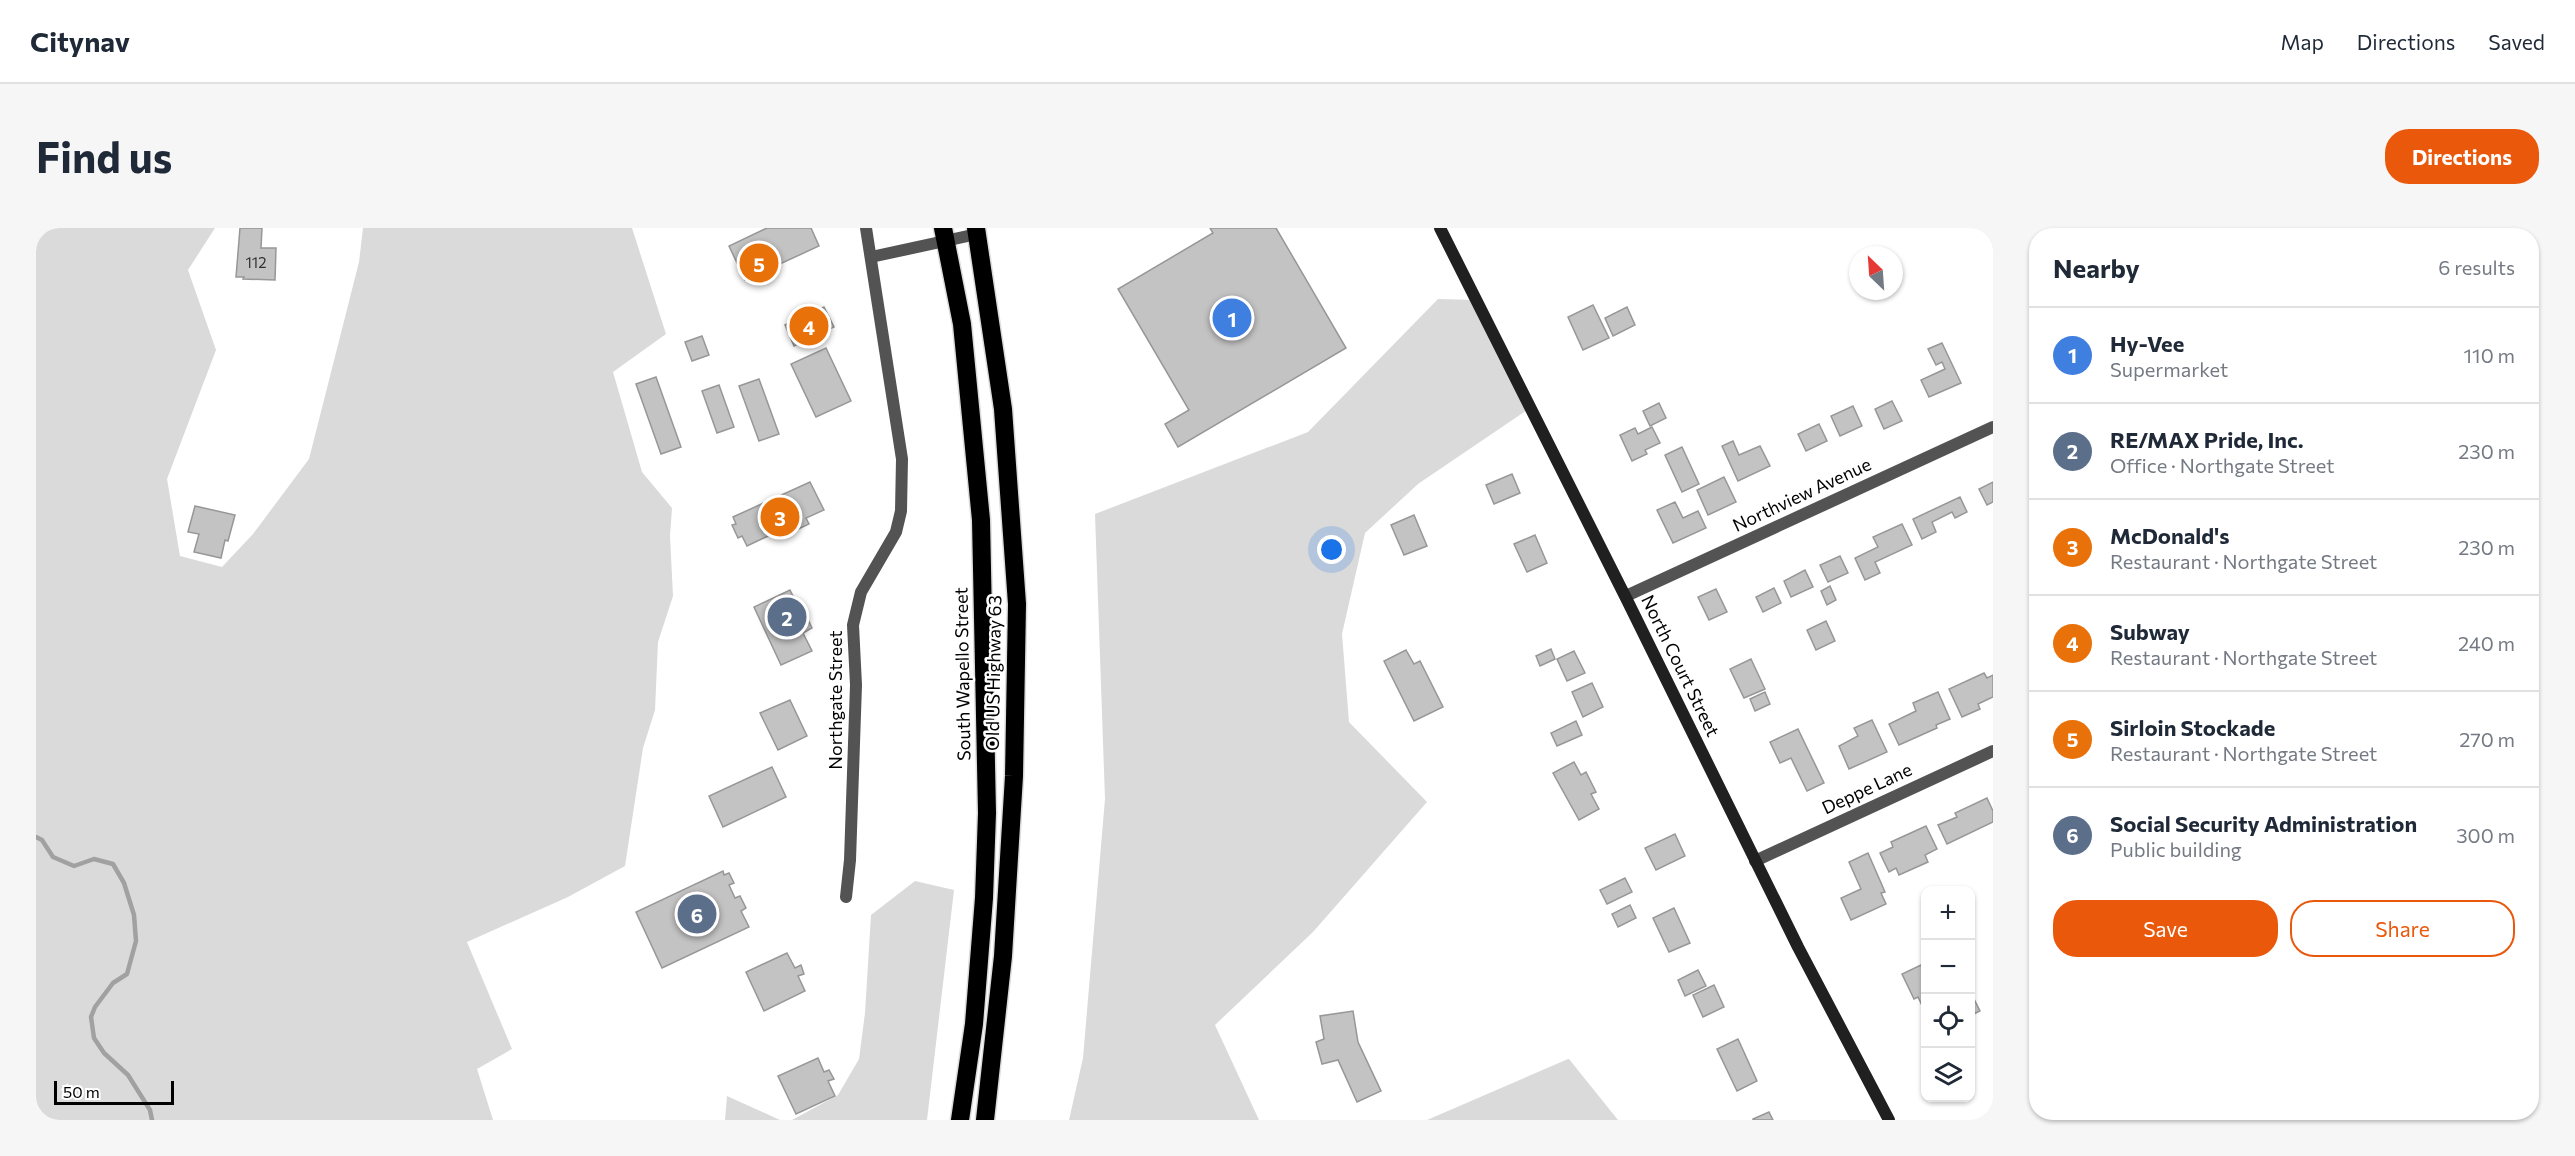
<!DOCTYPE html>
<html lang="en">
<head>
<meta charset="utf-8">
<style>
  body { margin:0; font-family:Commissioner,sans-serif; background:#f6f6f7; color:#1f2937 }
  .controls { position:absolute; right:18px; bottom:18px; display:grid; overflow:hidden; border-radius:12px; box-shadow:0 2px 4px #0004 }
  .controls button { width:54px; height:54px; display:grid; place-items:center; padding:0; border:0; border-bottom:2px solid #e0e1e3; background:#fff; color:#1f2937; font:30px sans-serif }
  .compass { position:absolute; left:1813px; top:18px; width:54px; height:54px; border-radius:50%; background:#fff; box-shadow:0 2px 4px #0004; rotate:335deg }
  .scale { position:absolute; left:18px; bottom:15px; width:120px; box-sizing:border-box; padding-left:6px; border:3px solid #000; border-top:0; font-size:16px; line-height:21px; white-space:nowrap; color:#000; -webkit-text-stroke:4px #fff; paint-order:stroke }
  .you { position:absolute; left:1296px; top:322px; width:21px; height:21px; margin:-15px; border:4px solid #fff; border-radius:50%; background:#1a73e8; box-shadow:0 0 0 9px #1a73e833 }
  .badge { display:grid; place-items:center; width:39px; height:39px; border-radius:50%; background:#ea580c; color:#fff; font-size:20px; font-weight:700 }
  .pin { position:absolute; translate:-50% -50%; border:3px solid #fff; box-shadow:0 2px 6px #0006 }
  .list { margin:0; padding:0; list-style:none }
  h2 { display:flex; justify-content:space-between; align-items:center; height:78px; margin:0; padding:0 24px; font-size:26px }
  h2 small { font-size:20px; font-weight:400; color:#747a83 }
  .list li { display:grid; grid-template-columns:39px 1fr auto; gap:18px; align-items:center; box-sizing:border-box; height:96px; padding:0 24px; border-top:2px solid #e0e1e3 }
  .list b { display:block; font-size:22px; white-space:nowrap }
  .list p { margin:0; font-size:20px; white-space:nowrap; color:#747a83 }
  .list em { font-size:20px; font-style:normal; color:#747a83 }
  .actions { display:flex; gap:12px; padding:18px 24px }
  .actions a { flex:1; padding:14px 0; border:2px solid #ea580c; border-radius:24px; text-align:center; font-size:21px; color:#ea580c }
  .actions .main { background:#ea580c; color:#fff }
  .icon { flex:none; width:33px; height:33px; fill:none; stroke:currentColor; stroke-width:2; stroke-linecap:round; stroke-linejoin:round }
  .map { position:relative; flex:none; width:1957px; height:892px; overflow:hidden; border-radius:24px }
  header { display:flex; align-items:center; gap:36px; box-sizing:border-box; height:84px; padding:0 30px; background:#fff; border-bottom:2px solid #e0e1e3 }
  header strong { font-size:28px }
  nav { display:flex; gap:33px; margin-inline-start:auto; font-size:21px }
  .intro { display:flex; align-items:center; justify-content:space-between; box-sizing:border-box; height:144px; padding:0 36px }
  h1 { margin:0; font-size:42px }
  .button { padding:15px 27px; border-radius:24px; background:#ea580c; color:#fff; font-size:21px; font-weight:700 }
  main { display:flex; gap:36px; padding:0 36px }
  aside { flex:1; background:#fff; border-radius:24px; box-shadow:0 2px 4px #0004 }
  .map>svg:first-child { display:block }
  .green { fill:#dadada }
  .lines { fill:none; stroke-linecap:round; stroke-linejoin:round }
  .stream { stroke:#a1a1a1; stroke-width:4.5 }
  .building { fill:#c3c3c3; stroke:#979797; stroke-width:1.5 }
  .highway-casing { stroke:#dbdbdb; stroke-width:21 }
  .street { stroke:#535353; stroke-width:12 }
  .secondary { stroke:#202020; stroke-width:12 }
  .highway { stroke:#000; stroke-width:18 }
  .labels { text-anchor:middle; stroke-width:5; stroke-linejoin:round; paint-order:stroke }
  .number-label { font-size:15px; fill:#313131 }
  .street-label { font-size:18px; fill:#000; stroke:#fff }
</style>
</head>
<body>
<header>
<strong>Citynav</strong>
<nav><a>Map</a><a>Directions</a><a>Saved</a></nav>
</header>
<div class="intro"><h1>Find us</h1><a class="button">Directions</a></div>
<main>
<div class="map">
<svg width="1957" height="892" viewBox="0 0 1957 892">
  <rect width="100%" height="100%" fill="#fff"/>
  <g class="green">
    <polygon points="0,0 179,0 152,42 180,122 131,251 144,328 186,339 217,306 273,231 323,34 327,0 596,0 630,106 577,144 606,244 636,280 634,308 637,368 622,414 619,482 607,520 589,638 532,669 431,714 476,821 441,841 457,892 0,892"/>
    <polygon points="1402,71 1439,72 1494,180 1382,256 1329,305 1306,406 1313,494 1391,574 1277,704 1179,797 1223,892 1033,892 1047,830 1069,571 1059,286 1272,204"/>
    <polygon points="879,653 918,662 891,892 756,892 802,867 823,831 829,785 835,687"/>
    <polygon points="1533,831 1582,892 1391,892 1532,831"/>
    <polygon points="691,868 744,892 689,892"/>
  </g>
  <g class="lines">
    <polyline class="stream" points="0,609 6,612 17,629 38,638 58,631 77,636 88,655 98,687 100,713 91,746 77,755 59,779 55,789 58,810 68,825 92,847 114,882 116,892"/>
  </g>
  <g class="building">
    <polygon points="204,0 226,0 225,20 240,20 239,52 207,51 208,49 200,49"/>
    <polygon points="731,0 775,0 783,18 709,52 693,18"/>
    <polygon points="1174,0 1240,0 1310,120 1142,219 1129,196 1153,182 1082,61 1177,5"/>
    <polygon points="1557,77 1573,110 1547,122 1532,89"/>
    <polygon points="788,79 798,99 758,118 749,97"/>
    <polygon points="1591,79 1599,97 1577,108 1569,90"/>
    <polygon points="666,108 673,127 656,133 649,114"/>
    <polygon points="1906,115 1925,155 1893,169 1885,152 1909,141 1906,134 1900,137 1892,121"/>
    <polygon points="790,120 815,173 780,189 755,136"/>
    <polygon points="620,149 645,219 625,226 600,156"/>
    <polygon points="723,151 743,206 723,213 703,158"/>
    <polygon points="683,157 698,199 681,205 666,163"/>
    <polygon points="1856,173 1866,193 1848,201 1839,181"/>
    <polygon points="1623,175 1630,190 1614,198 1607,183"/>
    <polygon points="1817,178 1826,198 1804,208 1795,188"/>
    <polygon points="1783,196 1791,213 1770,223 1762,206"/>
    <polygon points="1616,199 1624,215 1609,222 1611,226 1596,233 1584,207 1599,200 1602,206"/>
    <polygon points="1697,213 1703,227 1724,218 1734,238 1702,253 1686,218"/>
    <polygon points="1646,219 1663,256 1646,264 1629,227"/>
    <polygon points="1476,246 1484,265 1458,276 1450,257"/>
    <polygon points="1688,249 1700,274 1672,287 1661,262"/>
    <polygon points="774,254 788,282 770,290 773,296 752,306 749,300 711,318 706,308 702,310 696,297 700,296 697,289"/>
    <polygon points="1957,254 1957,274 1951,277 1943,261"/>
    <polygon points="1924,269 1931,284 1919,290 1916,284 1896,294 1900,304 1886,311 1877,291"/>
    <polygon points="1639,274 1647,290 1662,283 1670,300 1637,315 1621,282"/>
    <polygon points="159,278 199,287 192,313 189,312 185,330 158,324 163,306 152,304"/>
    <polygon points="1378,287 1391,318 1368,327 1355,297"/>
    <polygon points="1866,296 1876,317 1839,334 1844,345 1829,352 1819,330 1842,319 1837,309"/>
    <polygon points="1499,307 1511,335 1491,344 1478,316"/>
    <polygon points="1804,328 1812,345 1792,354 1784,337"/>
    <polygon points="1769,342 1777,359 1755,369 1748,353"/>
    <polygon points="1794,358 1800,372 1791,377 1785,363"/>
    <polygon points="1738,360 1745,375 1727,384 1720,369"/>
    <polygon points="1680,361 1691,384 1673,392 1662,369"/>
    <polygon points="754,362 759,372 762,371 776,400 767,405 776,423 745,437 718,379"/>
    <polygon points="1790,393 1799,413 1780,422 1771,402"/>
    <polygon points="1515,421 1519,431 1504,438 1500,428"/>
    <polygon points="1370,422 1378,436 1384,433 1407,479 1378,493 1348,433"/>
    <polygon points="1538,423 1549,445 1531,453 1521,431"/>
    <polygon points="1715,431 1729,461 1708,470 1694,441"/>
    <polygon points="1948,445 1951,450 1957,447 1957,469 1942,476 1944,481 1926,489 1913,461"/>
    <polygon points="1556,455 1567,479 1547,489 1536,464"/>
    <polygon points="1729,464 1734,476 1719,483 1714,471"/>
    <polygon points="1902,464 1914,491 1900,497 1901,500 1863,517 1853,496 1880,483 1877,475"/>
    <polygon points="754,472 771,508 742,522 724,485"/>
    <polygon points="1836,492 1851,524 1813,541 1803,518 1822,508 1818,500"/>
    <polygon points="1540,493 1546,507 1521,518 1515,505"/>
    <polygon points="1762,501 1788,555 1771,563 1755,530 1744,535 1734,514"/>
    <polygon points="1538,534 1545,547 1550,544 1560,564 1555,566 1563,581 1543,592 1517,545"/>
    <polygon points="736,539 750,569 687,599 673,568"/>
    <polygon points="1951,570 1957,583 1957,594 1911,616 1902,597 1921,589 1919,585"/>
    <polygon points="1890,598 1901,621 1889,627 1892,634 1863,647 1860,640 1853,644 1844,625 1857,619 1855,614"/>
    <polygon points="1639,606 1649,628 1620,642 1609,620"/>
    <polygon points="1832,625 1849,664 1845,665 1850,676 1815,692 1805,670 1825,661 1813,634"/>
    <polygon points="687,643 688,647 693,645 698,655 693,657 699,670 704,668 710,680 705,683 713,699 626,740 600,684"/>
    <polygon points="1589,650 1596,664 1571,676 1564,662"/>
    <polygon points="1594,677 1600,690 1582,699 1576,686"/>
    <polygon points="1638,680 1654,715 1633,724 1617,690"/>
    <polygon points="751,725 759,740 765,737 768,746 762,748 769,763 728,783 710,744"/>
    <polygon points="1885,737 1890,746 1889,784 1882,769 1878,771 1866,746"/>
    <polygon points="1662,742 1670,758 1649,768 1642,752"/>
    <polygon points="1678,757 1688,779 1667,789 1657,767"/>
    <polygon points="1937,769 1944,783 1934,788 1934,770"/>
    <polygon points="1317,783 1322,814 1345,863 1321,874 1302,832 1286,836 1280,814 1288,811 1284,788"/>
    <polygon points="1702,811 1721,853 1701,863 1681,821"/>
    <polygon points="782,830 788,844 793,842 798,851 792,853 799,868 760,886 742,848"/>
    <polygon points="1733,884 1737,892 1717,892 1717,891"/>
  </g>
  <g class="lines">
    <g class="highway-casing">
      <g id="highway">
        <polyline points="907,0 926,96 945,292 951,585 948,670 938,796 924,892"/>
        <polyline points="940,0 967,181 981,376 978,548 967,728 949,892"/>
      </g>
    </g>
    <g class="street">
      <polyline points="835,29 941,6"/>
      <polyline points="1590,368 1957,199"/>
      <polyline points="1719,633 1957,523"/>
      <polyline points="810,669 814,632 820,457 817,397 825,364 860,304 865,283 866,231 830,0"/>
    </g>
    <polyline class="secondary" points="1404,0 1591,372 1762,719 1853,892"/>
    <use href="#highway" class="highway"/>
  </g>
  <g class="labels">
    <g class="number-label">
      <text x="220" y="40">112</text>
    </g>
    <g class="street-label">
      <text transform="translate(1766 267) rotate(-25)" y="6">Northview Avenue</text>
      <text transform="translate(1644 438) rotate(64)" y="6">North Court Street</text>
      <text transform="translate(958 445) rotate(-89)" y="6">Old US Highway 63</text>
      <text transform="translate(927 446) rotate(-91)" y="6">South Wapello Street</text>
      <text transform="translate(800 472) rotate(-90)" y="6">Northgate Street</text>
      <text transform="translate(1831 561) rotate(-25)" y="6">Deppe Lane</text>
    </g>
  </g>
</svg>
<div class="controls">
<button>+</button>
<button>−</button>
<button><svg class="icon" aria-label="locate" viewBox="0 0 24 24"><circle cx="12" cy="12" r="6"/><path d="M12 2v4M12 18v4M2 12h4M18 12h4"/></svg></button>
<button><svg class="icon" aria-label="layers" viewBox="0 0 24 24"><path d="M12 4l9 5-9 5-9-5zM3 14l9 5 9-5"/></svg></button>
</div>
<svg class="compass" viewBox="-18 -18 36 36"><path d="M0-13l5 13h-10z" fill="#e53935"/><path d="M0 13l5-13h-10z" fill="#747a83"/></svg>
<div class="scale">50 m</div>
<div class="you"></div>
<div class="pin badge" style="left:1196px;top:90px;background:#3f7fe0">1</div>
<div class="pin badge" style="left:751px;top:389px;background:#5c6f8a">2</div>
<div class="pin badge" style="left:744px;top:289px;background:#e8710a">3</div>
<div class="pin badge" style="left:773px;top:98px;background:#e8710a">4</div>
<div class="pin badge" style="left:723px;top:35px;background:#e8710a">5</div>
<div class="pin badge" style="left:661px;top:686px;background:#5c6f8a">6</div>
</div>
<aside>
<h2>Nearby<small>6 results</small></h2>
<ul class="list">
<li><span class="badge" style="background:#3f7fe0">1</span><div><b>Hy-Vee</b><p>Supermarket</p></div><em>110 m</em></li>
<li><span class="badge" style="background:#5c6f8a">2</span><div><b>RE/MAX Pride, Inc.</b><p>Office · Northgate Street</p></div><em>230 m</em></li>
<li><span class="badge" style="background:#e8710a">3</span><div><b>McDonald's</b><p>Restaurant · Northgate Street</p></div><em>230 m</em></li>
<li><span class="badge" style="background:#e8710a">4</span><div><b>Subway</b><p>Restaurant · Northgate Street</p></div><em>240 m</em></li>
<li><span class="badge" style="background:#e8710a">5</span><div><b>Sirloin Stockade</b><p>Restaurant · Northgate Street</p></div><em>270 m</em></li>
<li><span class="badge" style="background:#5c6f8a">6</span><div><b>Social Security Administration</b><p>Public building</p></div><em>300 m</em></li>
</ul>
<div class="actions"><a class="main">Save</a><a>Share</a></div>
</aside>
</main>
</body>
</html>
